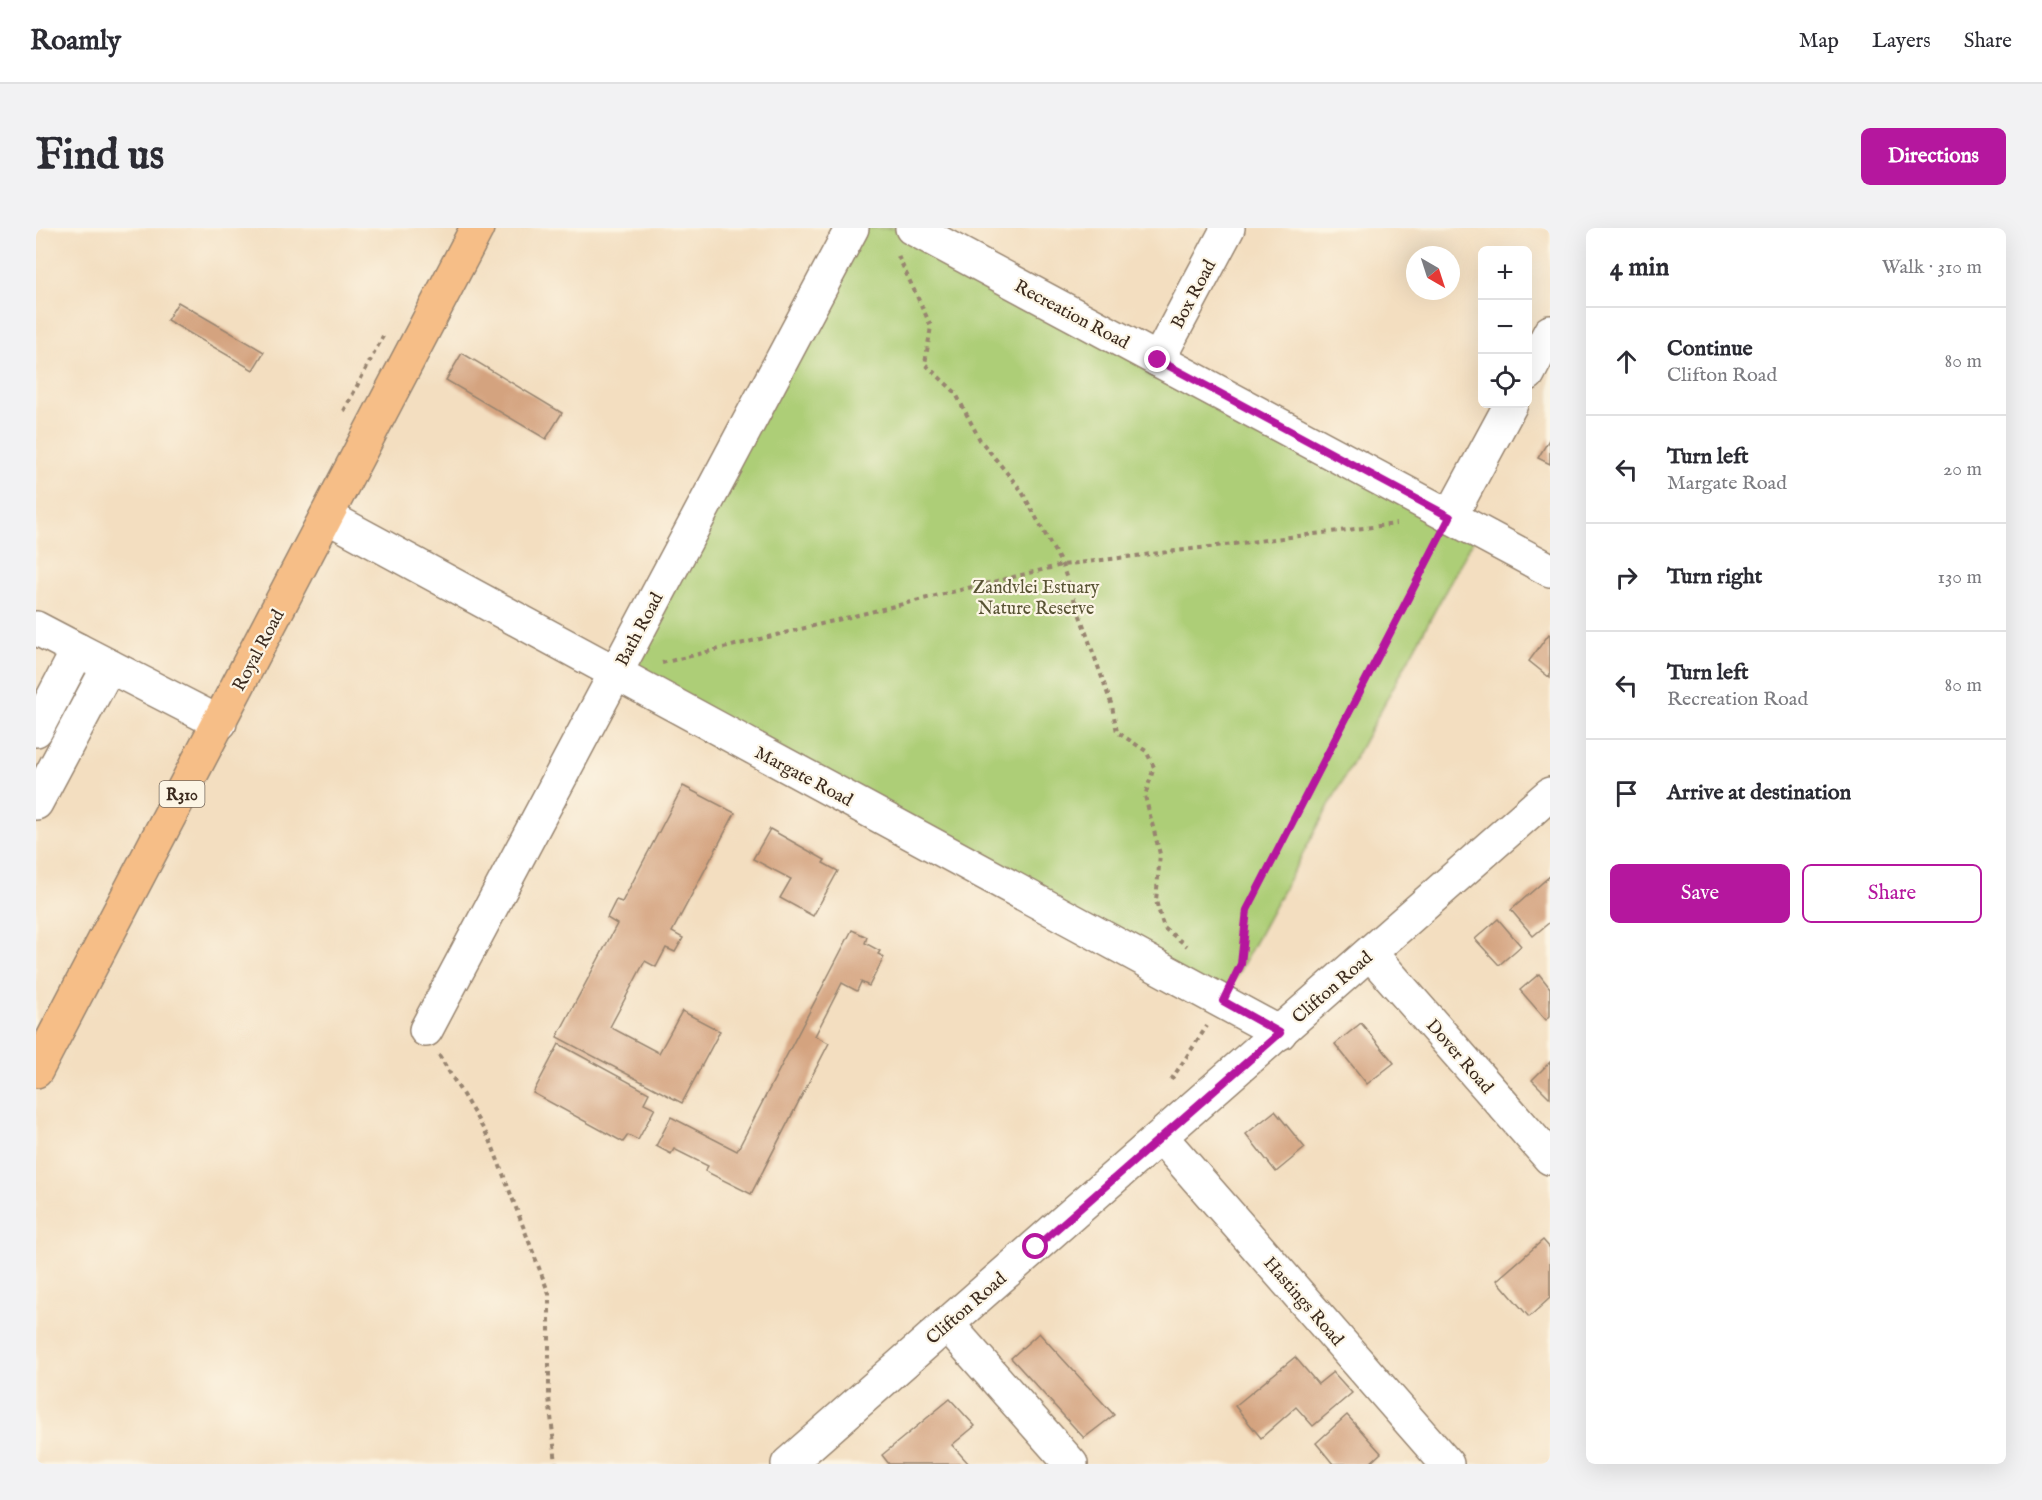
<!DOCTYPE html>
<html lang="en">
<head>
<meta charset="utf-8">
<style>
  body { margin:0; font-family:"IM FELL English",serif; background:#f2f2f3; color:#2b2b33 }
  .controls { position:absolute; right:18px; top:18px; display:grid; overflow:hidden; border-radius:9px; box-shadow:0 6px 24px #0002 }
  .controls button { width:54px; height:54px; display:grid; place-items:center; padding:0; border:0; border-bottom:2px solid #e1e1e2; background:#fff; color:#2b2b33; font:30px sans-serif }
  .compass { position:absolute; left:1370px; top:18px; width:54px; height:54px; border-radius:50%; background:#fff; box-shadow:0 6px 24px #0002; rotate:141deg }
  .stop { position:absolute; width:18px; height:18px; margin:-14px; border:4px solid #b5179e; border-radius:50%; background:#fff }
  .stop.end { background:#b5179e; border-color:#fff; box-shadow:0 2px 6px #0008 }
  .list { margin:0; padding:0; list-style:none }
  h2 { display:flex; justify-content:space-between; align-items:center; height:78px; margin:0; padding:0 24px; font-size:26px }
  h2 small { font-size:20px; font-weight:400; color:#7c7c81 }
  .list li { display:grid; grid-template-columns:39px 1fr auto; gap:18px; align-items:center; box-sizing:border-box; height:108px; padding:0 24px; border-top:2px solid #e1e1e2 }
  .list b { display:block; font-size:22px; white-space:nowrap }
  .list p { margin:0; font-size:20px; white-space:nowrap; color:#7c7c81 }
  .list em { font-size:20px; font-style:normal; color:#7c7c81 }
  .actions { display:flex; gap:12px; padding:18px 24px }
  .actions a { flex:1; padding:14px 0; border:2px solid #b5179e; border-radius:9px; text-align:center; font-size:21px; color:#b5179e }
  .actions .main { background:#b5179e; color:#fff }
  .icon { flex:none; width:33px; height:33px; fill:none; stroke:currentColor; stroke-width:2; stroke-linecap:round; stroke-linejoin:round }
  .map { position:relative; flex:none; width:1514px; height:1236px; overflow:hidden; border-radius:9px }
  header { display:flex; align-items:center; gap:36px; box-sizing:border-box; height:84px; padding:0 30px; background:#fff; border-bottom:2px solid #e1e1e2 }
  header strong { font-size:28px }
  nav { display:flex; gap:33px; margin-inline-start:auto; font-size:21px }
  .intro { display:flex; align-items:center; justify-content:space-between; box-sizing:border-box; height:144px; padding:0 36px }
  h1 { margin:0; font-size:42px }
  .button { padding:15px 27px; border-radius:9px; background:#b5179e; color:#fff; font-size:21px; font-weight:700 }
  main { display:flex; gap:36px; padding:0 36px }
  aside { flex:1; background:#fff; border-radius:9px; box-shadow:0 6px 24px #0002 }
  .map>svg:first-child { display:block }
  .green { fill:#adce77; stroke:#747c4a; stroke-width:1.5 }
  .building { fill:#d4a37f }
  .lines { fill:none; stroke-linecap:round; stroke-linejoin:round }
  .minor-casing { stroke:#97846f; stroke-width:36 }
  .major-casing { stroke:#97846f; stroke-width:36 }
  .path { stroke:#97846f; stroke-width:4; stroke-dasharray:4.5 4.5; stroke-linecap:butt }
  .minor { stroke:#fff; stroke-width:33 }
  .major { stroke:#f6be87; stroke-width:33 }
  .route { stroke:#b5179e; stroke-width:8 }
  .labels { text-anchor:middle; stroke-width:4.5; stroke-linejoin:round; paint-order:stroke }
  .shield { fill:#fcf5e5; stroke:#75675a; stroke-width:1.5 }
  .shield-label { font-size:16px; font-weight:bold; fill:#3b2a1e }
  .street-label { font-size:18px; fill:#3b2a1e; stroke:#fcf5e5 }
  .park-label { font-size:18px; fill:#585334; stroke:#fcf5e5 }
</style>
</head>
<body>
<header>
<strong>Roamly</strong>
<nav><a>Map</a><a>Layers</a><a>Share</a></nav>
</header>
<div class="intro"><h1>Find us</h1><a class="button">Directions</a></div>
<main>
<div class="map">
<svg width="1514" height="1236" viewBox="0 0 1514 1236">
  <rect width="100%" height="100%" fill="#fcf5e5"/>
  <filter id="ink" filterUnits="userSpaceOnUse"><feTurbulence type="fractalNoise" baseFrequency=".0167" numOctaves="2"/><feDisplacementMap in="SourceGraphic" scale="12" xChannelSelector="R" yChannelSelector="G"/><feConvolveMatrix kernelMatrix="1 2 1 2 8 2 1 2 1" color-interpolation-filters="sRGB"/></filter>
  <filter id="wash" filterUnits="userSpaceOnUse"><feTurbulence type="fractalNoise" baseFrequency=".008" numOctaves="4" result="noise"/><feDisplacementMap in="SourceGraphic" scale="24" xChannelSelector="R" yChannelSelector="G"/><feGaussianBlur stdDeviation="1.35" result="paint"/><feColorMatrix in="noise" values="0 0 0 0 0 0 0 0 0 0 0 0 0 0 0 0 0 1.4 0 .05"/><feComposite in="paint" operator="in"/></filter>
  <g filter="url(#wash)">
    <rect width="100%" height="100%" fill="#f3dec0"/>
    <polygon class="green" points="816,0 876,0 1442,303 1187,773 579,446"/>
    <g id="blocks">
      <g class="building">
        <polygon points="142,74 228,124 217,142 131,92"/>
        <polygon points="426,125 526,185 510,211 410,152"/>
        <polygon points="1514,210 1514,236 1502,230"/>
        <polygon points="1513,406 1514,407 1514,450 1493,433"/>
        <polygon points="647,558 699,585 636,704 647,710 639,724 630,720 620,739 609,733 574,799 623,825 646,783 684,803 646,875 521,809 581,696 571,690 580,672 586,674"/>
        <polygon points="734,601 789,632 787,635 802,643 777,688 744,670 755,651 717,631"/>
        <polygon points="1514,648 1514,694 1497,708 1475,682"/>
        <polygon points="1462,691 1485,718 1463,737 1439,711"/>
        <polygon points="816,702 831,709 829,715 844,723 842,726 848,729 833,758 825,754 821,763 806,755 779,808 793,815 715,966 669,943 672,938 638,921 635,926 620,918 635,889 701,923"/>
        <polygon points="1503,746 1514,760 1514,788 1510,792 1484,762"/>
        <polygon points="1325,795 1358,835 1331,856 1299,816"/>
        <polygon points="523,816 613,865 608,875 619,880 602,912 592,907 587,914 497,865"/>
        <polygon points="1514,834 1514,870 1496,852"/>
        <polygon points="1239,883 1269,920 1240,944 1210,906"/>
        <polygon points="1507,1012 1514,1020 1514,1070 1493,1089 1461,1052"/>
        <polygon points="1003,1105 1078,1187 1048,1210 975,1130"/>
        <polygon points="1259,1129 1282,1156 1297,1144 1316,1165 1277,1198 1260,1179 1225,1210 1199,1178"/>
        <polygon points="914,1171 939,1198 916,1217 933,1236 853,1236 846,1227"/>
        <polygon points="1311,1187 1345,1225 1333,1236 1297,1236 1280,1215"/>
      </g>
    </g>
  </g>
  <g filter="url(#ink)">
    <use href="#blocks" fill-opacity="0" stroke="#97846f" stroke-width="1.5"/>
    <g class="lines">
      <g class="minor-casing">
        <g id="minor">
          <polyline points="876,0 1514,342"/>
          <polyline points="1122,132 1192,0"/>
          <polyline points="1492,146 1514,104"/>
          <polyline points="292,289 1244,805"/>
          <polyline points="1414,289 1475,176"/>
          <polyline points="0,400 42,422"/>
          <polyline points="0,502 42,422 184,495"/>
          <polyline points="0,575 73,438"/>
          <polyline points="1334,725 1514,930"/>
          <polyline points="390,802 816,0"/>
          <polyline points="1125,909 1411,1236"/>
          <polyline points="911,1096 1035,1236"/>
          <polyline points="752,1236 1514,566"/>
        </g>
      </g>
      <g class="major-casing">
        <polyline id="major" points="0,843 441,0"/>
      </g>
      <g class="path">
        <polyline points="862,28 895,98 889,136 919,164 944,212 985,262 1026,337 1076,478 1081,504 1110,523 1118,539 1109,568 1124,626 1120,673 1128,700 1151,718"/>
        <polyline points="308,183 347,108"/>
        <polyline points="626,435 1026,337 1360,296"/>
        <polyline points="1200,747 1205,736 1211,683 1400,316"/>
        <polyline points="403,827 454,912 513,1066 513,1169 520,1236"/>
        <polyline points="1135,852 1171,798"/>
      </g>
      <use href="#minor" class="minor"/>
      <use href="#major" class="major"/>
    </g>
  </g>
  <g class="lines" filter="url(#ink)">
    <polyline class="route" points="1000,1019 1244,805 1187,773 1205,736 1211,682 1414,289 1122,132"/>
  </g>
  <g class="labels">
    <rect class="shield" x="123.5" y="553" width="45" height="26" rx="4.5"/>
    <g class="shield-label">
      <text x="146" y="572">R310</text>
    </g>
    <g class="street-label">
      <text transform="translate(1157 66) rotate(-62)" y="6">Box Road</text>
      <text transform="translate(1036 86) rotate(28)" y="6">Recreation Road</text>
      <text transform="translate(603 401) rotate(-62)" y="6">Bath Road</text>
      <text transform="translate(222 422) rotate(-62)" y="6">Royal Road</text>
      <text transform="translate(768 548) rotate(28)" y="6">Margate Road</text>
      <text transform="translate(1296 759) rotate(-41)" y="6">Clifton Road</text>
      <text transform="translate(1424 828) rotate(49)" y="6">Dover Road</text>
      <text transform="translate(1268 1073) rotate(49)" y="6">Hastings Road</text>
      <text transform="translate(930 1080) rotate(-41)" y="6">Clifton Road</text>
    </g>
    <g class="park-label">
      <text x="1000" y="365">Zandvlei Estuary<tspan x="1000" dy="21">Nature Reserve</tspan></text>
    </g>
  </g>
</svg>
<div class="controls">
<button>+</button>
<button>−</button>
<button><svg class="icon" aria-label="locate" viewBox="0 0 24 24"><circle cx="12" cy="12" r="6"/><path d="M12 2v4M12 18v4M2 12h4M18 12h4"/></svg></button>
</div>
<svg class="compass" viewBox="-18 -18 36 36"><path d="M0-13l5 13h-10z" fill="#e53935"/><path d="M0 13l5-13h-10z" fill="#7c7c81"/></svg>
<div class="stop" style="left:1000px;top:1019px"></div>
<div class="stop end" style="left:1122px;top:132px"></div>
</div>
<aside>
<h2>4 min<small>Walk · 310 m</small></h2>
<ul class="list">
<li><svg class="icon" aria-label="ahead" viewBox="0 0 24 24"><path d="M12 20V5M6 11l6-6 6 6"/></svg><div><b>Continue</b><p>Clifton Road</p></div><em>80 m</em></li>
<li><svg class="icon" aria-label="left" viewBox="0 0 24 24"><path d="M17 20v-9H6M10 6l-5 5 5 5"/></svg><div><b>Turn left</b><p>Margate Road</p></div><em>20 m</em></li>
<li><svg class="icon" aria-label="right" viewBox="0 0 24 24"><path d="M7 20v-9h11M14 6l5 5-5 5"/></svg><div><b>Turn right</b></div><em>130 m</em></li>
<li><svg class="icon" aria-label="left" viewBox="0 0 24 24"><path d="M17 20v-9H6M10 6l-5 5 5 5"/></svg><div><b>Turn left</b><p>Recreation Road</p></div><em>80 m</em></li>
<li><svg class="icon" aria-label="arrive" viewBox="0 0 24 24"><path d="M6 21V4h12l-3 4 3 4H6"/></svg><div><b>Arrive at destination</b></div></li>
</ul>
<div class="actions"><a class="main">Save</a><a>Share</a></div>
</aside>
</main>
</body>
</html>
